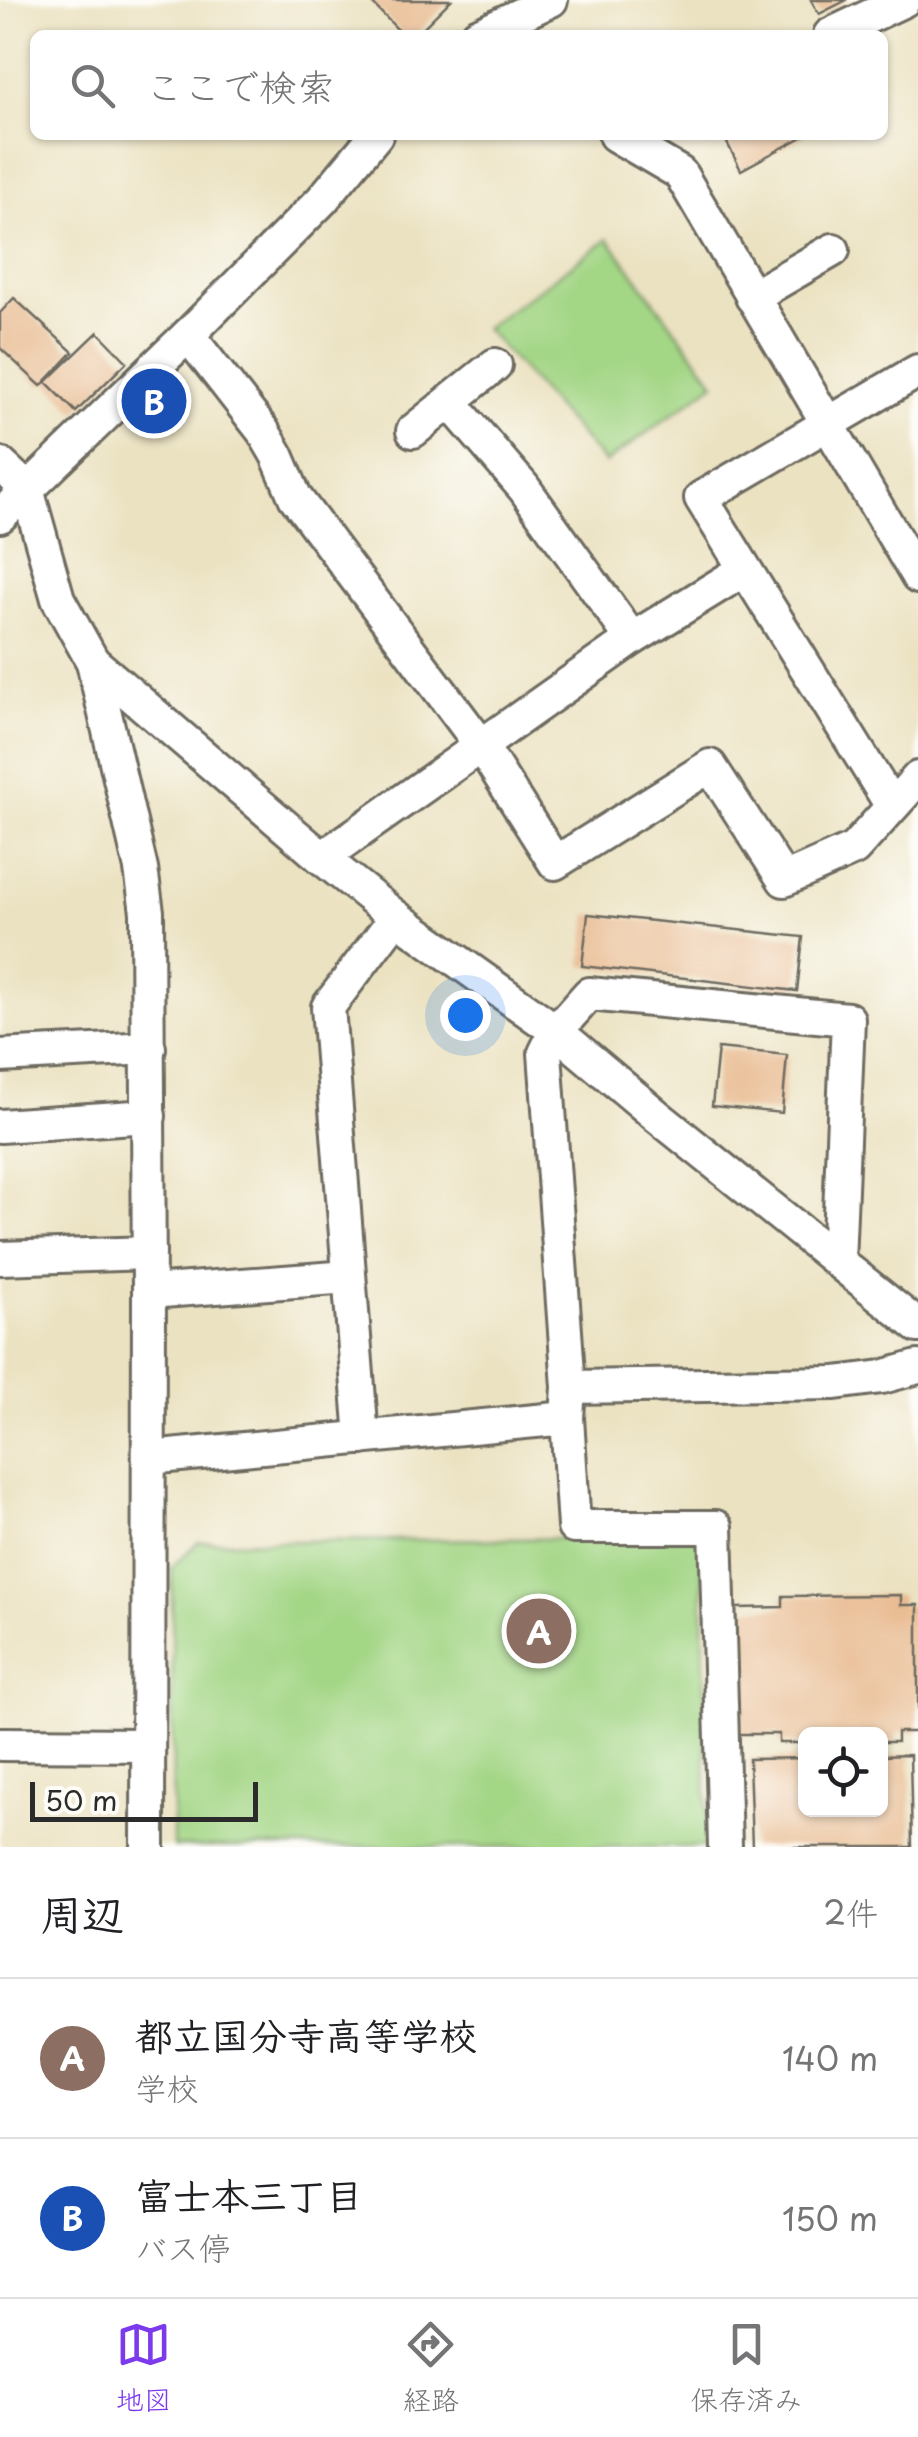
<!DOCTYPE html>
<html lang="ja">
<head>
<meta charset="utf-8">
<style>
  body { margin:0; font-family:"Playpen Sans","Klee One",sans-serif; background:#f2f2f2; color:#202124 }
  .controls { position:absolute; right:30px; bottom:30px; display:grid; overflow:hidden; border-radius:15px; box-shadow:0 2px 8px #0004 }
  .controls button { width:90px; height:90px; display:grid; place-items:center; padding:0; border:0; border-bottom:2px solid #e0e0e0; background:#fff; color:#202124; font:50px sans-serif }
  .scale { position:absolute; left:30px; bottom:25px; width:228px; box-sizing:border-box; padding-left:10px; border:5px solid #2b2b2b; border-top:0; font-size:28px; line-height:35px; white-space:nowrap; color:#2b2b2b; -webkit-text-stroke:8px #fdfcf7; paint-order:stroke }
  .you { position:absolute; left:465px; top:1015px; width:35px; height:35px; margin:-25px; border:8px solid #fff; border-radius:50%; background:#1a73e8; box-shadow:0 0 0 15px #1a73e833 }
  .badge { display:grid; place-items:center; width:65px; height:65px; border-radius:50%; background:#7c3aed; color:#fff; font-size:32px; font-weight:700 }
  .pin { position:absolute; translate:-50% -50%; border:5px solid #fff; box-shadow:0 2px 10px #0006 }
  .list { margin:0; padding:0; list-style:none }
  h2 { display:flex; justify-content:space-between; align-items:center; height:130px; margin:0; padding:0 40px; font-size:42px }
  h2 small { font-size:32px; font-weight:400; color:#757577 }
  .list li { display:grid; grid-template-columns:65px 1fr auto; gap:30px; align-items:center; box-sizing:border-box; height:160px; padding:0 40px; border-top:2px solid #e0e0e0 }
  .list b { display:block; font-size:38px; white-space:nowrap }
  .list p { margin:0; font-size:32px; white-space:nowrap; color:#757577 }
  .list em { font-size:32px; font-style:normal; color:#757577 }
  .icon { flex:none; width:55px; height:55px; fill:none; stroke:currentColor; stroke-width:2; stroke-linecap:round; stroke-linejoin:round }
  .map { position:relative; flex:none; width:918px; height:1847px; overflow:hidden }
  .search { position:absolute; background:#fff; box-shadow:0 2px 8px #0004; left:30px; right:30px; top:30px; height:110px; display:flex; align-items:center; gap:25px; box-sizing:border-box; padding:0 35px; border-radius:15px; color:#757577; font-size:38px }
  .sheet { height:450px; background:#fff }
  nav { display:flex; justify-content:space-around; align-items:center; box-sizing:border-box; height:140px; border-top:2px solid #e0e0e0; background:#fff; font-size:28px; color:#757577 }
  nav a { display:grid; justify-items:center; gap:5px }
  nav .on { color:#7c3aed }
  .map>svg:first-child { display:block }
  .green { fill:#a3d685; stroke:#678058; stroke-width:2.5 }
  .building { fill:#e8b98e }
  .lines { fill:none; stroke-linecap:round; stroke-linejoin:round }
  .minor-casing { stroke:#6e6b60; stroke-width:38 }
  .minor { stroke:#fff; stroke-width:32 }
</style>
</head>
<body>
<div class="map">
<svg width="918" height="1847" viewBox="0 0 918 1847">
  <rect width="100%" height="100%" fill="#fdfcf7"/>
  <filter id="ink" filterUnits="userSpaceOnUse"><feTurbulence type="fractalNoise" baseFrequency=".01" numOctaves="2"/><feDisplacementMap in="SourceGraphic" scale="20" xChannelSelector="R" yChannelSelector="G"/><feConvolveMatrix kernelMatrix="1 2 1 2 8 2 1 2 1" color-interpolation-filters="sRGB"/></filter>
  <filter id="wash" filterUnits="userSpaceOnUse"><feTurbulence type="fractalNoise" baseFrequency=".0048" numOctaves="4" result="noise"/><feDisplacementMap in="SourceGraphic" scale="40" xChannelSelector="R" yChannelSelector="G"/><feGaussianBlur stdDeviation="2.25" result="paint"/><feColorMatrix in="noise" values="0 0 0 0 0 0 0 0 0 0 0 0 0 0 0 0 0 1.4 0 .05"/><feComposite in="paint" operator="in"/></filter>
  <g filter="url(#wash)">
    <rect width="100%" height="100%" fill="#ebe2c1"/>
    <g class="green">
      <polygon points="608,239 715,383 605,463 485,328"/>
      <polygon points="702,1537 707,1847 173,1847 172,1567 198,1542"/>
    </g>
    <g id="blocks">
      <g class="building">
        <polygon points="369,0 451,0 416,35 403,35"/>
        <polygon points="811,0 847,0 819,14"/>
        <polygon points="723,135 806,135 741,170"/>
        <polygon points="14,298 73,352 41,386 0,348 0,313"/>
        <polygon points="98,332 127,362 76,412 46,382"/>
        <polygon points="588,914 803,937 797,991 582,966"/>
        <polygon points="718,1048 787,1055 782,1113 712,1106"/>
        <polygon points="901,1595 901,1605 918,1605 918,1732 897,1732 897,1742 880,1742 880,1734 806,1734 806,1743 779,1743 779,1734 737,1734 736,1608 783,1607 783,1596"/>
        <polygon points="910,1755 912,1847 752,1847 749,1759 806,1758 806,1810 880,1810 880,1756"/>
      </g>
    </g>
  </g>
  <g filter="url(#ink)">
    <use href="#blocks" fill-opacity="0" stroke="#6e6b60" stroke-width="2.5"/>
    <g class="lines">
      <g class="minor-casing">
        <g id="minor">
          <polyline points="477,35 551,0"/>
          <polyline points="830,35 904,0"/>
          <polyline points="615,135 680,173 918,577"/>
          <polyline points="752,297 833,250"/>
          <polyline points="188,335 263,431 277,455 295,497 480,744 555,863 710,766 784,880 854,849 918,778"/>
          <polyline points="450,402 524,488 632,639"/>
          <polyline points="413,431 495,365"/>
          <polyline points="0,464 27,489 58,599 93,662 141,869 147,912 149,1292 148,1847"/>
          <polyline points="0,516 188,335 322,200 376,135"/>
          <polyline points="93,662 322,858 396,917 556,1031 657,1116 918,1326"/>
          <polyline points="892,806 701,498 918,371"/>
          <polyline points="322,858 632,639 744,570"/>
          <polyline points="0,1056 149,1048"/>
          <polyline points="0,1126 149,1116"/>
          <polyline points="0,1258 149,1253"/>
          <polyline points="149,1292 349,1277"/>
          <polyline points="569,1387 835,1383 882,1377 918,1367"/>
          <polyline points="362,1438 328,1007 396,917"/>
          <polyline points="149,1458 567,1418"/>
          <polyline points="0,1744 148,1745"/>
          <polyline points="725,1847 716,1527 574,1527 567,1418 569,1387 545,1053 556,1031 589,994 848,1019 838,1262"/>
        </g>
      </g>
      <use href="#minor" class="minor"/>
    </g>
  </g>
</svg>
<div class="controls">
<button><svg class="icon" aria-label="locate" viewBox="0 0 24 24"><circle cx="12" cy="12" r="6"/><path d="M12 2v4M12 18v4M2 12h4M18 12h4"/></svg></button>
</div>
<div class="scale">50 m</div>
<div class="you"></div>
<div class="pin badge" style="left:539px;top:1631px;background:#8d6e63">A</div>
<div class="pin badge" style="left:154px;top:401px;background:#1a4fb4">B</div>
<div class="search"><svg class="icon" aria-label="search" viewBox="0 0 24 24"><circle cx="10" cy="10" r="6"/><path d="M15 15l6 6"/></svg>ここで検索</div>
</div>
<section class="sheet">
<h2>周辺<small>2件</small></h2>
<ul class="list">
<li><span class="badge" style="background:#8d6e63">A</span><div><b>都立国分寺高等学校</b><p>学校</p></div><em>140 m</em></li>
<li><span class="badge" style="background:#1a4fb4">B</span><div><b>富士本三丁目</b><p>バス停</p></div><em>150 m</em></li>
</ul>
</section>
<nav>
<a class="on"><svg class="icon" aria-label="map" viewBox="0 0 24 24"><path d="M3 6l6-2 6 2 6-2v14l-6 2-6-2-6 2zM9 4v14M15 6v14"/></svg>地図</a>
<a><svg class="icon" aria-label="directions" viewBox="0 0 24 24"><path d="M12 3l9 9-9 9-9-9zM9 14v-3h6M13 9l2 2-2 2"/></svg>経路</a>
<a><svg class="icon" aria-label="saved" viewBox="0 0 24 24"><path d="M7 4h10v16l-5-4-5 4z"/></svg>保存済み</a>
</nav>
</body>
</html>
